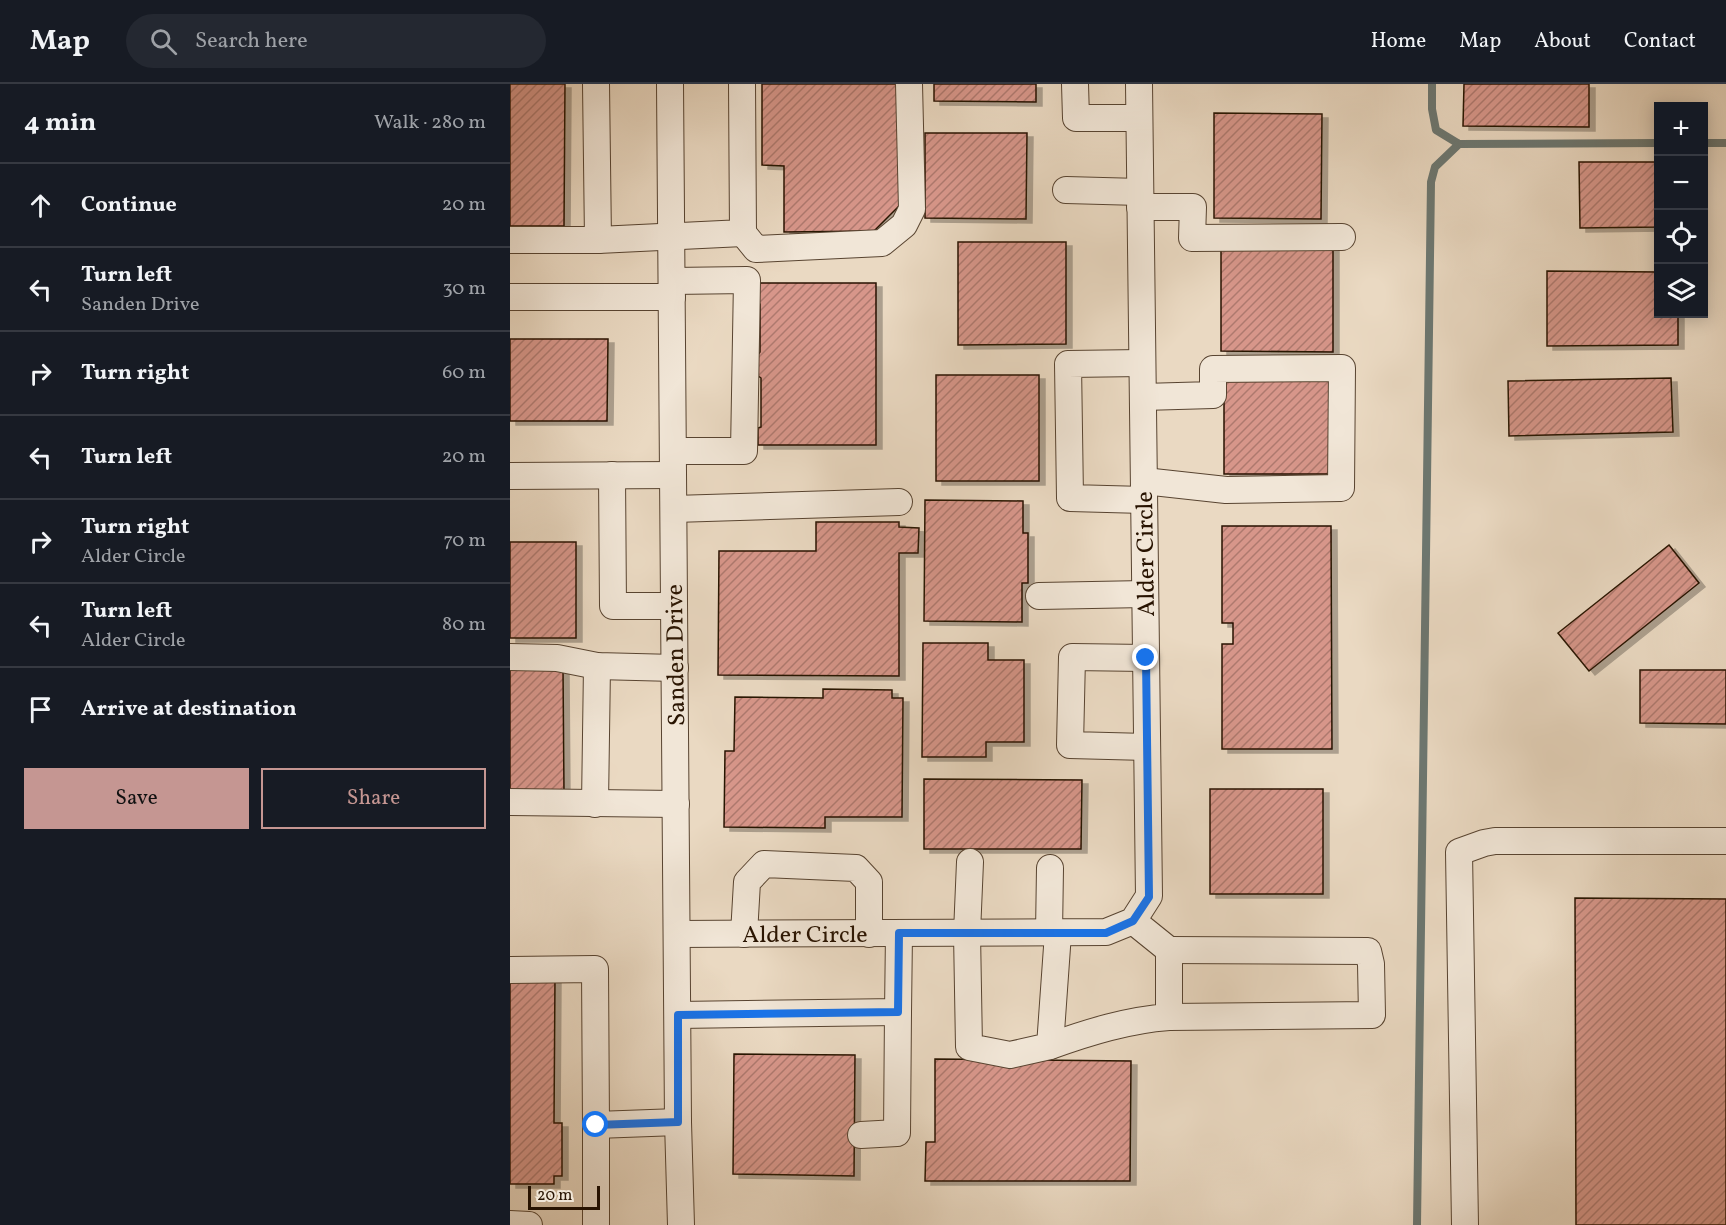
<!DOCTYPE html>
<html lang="en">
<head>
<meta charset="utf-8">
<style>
  body { margin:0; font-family:Vollkorn,serif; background:#242831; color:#f1f3f6 }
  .controls { position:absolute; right:18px; top:18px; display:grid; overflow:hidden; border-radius:0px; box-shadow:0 3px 15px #0003 }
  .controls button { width:54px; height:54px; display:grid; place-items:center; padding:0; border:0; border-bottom:2px solid #363941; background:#171b24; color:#f1f3f6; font:30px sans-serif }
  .scale { position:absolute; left:18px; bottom:15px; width:72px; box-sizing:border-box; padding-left:6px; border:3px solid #281301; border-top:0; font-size:16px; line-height:21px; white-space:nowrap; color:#281301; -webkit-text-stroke:4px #f1e6d7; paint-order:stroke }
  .stop { position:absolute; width:18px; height:18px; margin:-14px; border:4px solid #1a73e8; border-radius:50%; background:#fff }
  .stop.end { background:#1a73e8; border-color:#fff; box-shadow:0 2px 6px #0008 }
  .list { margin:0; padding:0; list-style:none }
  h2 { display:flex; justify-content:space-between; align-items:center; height:78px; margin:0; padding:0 24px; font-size:26px }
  h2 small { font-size:20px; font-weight:400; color:#9ea1a6 }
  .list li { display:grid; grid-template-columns:39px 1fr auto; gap:18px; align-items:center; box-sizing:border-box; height:84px; padding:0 24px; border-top:2px solid #363941 }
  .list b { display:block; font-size:22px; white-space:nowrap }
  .list p { margin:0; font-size:20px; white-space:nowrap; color:#9ea1a6 }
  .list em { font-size:20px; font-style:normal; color:#9ea1a6 }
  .actions { display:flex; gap:12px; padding:18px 24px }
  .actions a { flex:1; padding:14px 0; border:2px solid #c59692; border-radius:0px; text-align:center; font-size:21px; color:#c59692 }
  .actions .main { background:#c59692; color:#111 }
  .icon { flex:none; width:33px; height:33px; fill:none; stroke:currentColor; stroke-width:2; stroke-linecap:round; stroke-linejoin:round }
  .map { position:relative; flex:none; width:1216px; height:1141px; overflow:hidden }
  header { display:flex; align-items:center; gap:36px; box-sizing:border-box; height:84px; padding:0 30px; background:#171b24; border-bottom:2px solid #363941 }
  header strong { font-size:28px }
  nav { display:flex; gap:33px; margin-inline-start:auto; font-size:21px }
  .search { width:420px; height:54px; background:#242831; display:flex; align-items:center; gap:15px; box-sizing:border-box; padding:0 21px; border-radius:33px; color:#9ea1a6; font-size:22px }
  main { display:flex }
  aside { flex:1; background:#171b24 }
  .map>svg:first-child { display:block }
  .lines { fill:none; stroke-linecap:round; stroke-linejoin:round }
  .stream { stroke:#6c7771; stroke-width:8 }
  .building { fill:url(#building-hatch); stroke:#281301; stroke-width:1.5; filter:url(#shadow) }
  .minor-casing { stroke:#584431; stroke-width:28 }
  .minor { stroke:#f1e6d7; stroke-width:26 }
  .route { stroke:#1a73e8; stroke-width:8 }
  .labels { text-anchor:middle; stroke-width:4.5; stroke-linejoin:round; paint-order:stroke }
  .street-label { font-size:24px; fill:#281301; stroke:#f1e6d7 }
</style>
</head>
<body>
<header>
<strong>Map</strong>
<div class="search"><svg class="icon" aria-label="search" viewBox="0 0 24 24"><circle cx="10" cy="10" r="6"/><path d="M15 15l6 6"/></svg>Search here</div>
<nav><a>Home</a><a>Map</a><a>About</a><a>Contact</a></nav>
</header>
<main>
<aside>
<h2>4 min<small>Walk · 280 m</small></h2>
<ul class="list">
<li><svg class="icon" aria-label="ahead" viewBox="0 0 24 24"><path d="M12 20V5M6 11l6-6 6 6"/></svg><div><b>Continue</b></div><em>20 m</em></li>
<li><svg class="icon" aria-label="left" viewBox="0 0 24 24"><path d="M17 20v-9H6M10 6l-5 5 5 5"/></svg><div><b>Turn left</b><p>Sanden Drive</p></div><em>30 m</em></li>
<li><svg class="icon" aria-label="right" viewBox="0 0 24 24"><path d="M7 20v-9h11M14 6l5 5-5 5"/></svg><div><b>Turn right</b></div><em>60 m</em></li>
<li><svg class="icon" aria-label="left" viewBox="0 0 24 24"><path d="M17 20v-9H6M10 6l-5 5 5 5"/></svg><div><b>Turn left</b></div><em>20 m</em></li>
<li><svg class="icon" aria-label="right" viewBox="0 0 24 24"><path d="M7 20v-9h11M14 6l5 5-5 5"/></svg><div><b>Turn right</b><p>Alder Circle</p></div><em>70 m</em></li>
<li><svg class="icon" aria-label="left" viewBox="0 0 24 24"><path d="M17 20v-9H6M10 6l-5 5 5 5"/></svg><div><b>Turn left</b><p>Alder Circle</p></div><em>80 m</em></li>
<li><svg class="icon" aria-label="arrive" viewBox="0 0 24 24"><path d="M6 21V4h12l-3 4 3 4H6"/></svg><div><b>Arrive at destination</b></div></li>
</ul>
<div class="actions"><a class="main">Save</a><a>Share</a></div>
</aside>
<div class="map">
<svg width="1216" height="1141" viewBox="0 0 1216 1141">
  <defs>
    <pattern id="building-hatch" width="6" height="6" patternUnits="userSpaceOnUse" patternTransform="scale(1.5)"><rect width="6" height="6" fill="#d7968a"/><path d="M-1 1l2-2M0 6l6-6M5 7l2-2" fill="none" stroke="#ae796e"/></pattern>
    <filter id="shadow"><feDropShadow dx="6" dy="4" stdDeviation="0" flood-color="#0004"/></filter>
  </defs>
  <rect width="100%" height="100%" fill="#ead9c2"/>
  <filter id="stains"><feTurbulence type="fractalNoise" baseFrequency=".00333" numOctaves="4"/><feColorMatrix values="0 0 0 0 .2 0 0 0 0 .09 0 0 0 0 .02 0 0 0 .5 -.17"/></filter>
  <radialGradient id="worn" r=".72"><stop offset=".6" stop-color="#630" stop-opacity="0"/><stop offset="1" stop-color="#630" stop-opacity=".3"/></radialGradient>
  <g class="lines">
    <g class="stream">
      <polyline points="922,0 922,25 926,46 949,60 1148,59"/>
      <polyline points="1194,59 1216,59"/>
      <polyline points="907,1141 921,98 925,83 949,60"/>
    </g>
  </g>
  <g class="building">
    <polygon points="0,0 55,0 54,142 0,142"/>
    <polygon points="252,0 392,0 392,119 364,147 274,148 274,82 252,81"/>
    <polygon points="424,0 526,0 526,18 424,17"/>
    <polygon points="954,0 1079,0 1079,43 953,42"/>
    <polygon points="704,29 812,30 811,135 704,134"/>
    <polygon points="415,49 517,49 516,135 415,134"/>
    <polygon points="1069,78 1148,78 1148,143 1070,144"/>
    <polygon points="448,158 556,158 556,260 448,261"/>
    <polygon points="711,160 823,161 823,268 711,267"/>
    <polygon points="1037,187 1148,188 1148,230 1168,230 1168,261 1037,262"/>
    <polygon points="247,199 366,199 366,361 248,361 248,344 251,343 251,294 247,291 247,272 250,268 250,220 246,217"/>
    <polygon points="0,255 98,255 97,337 0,337"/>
    <polygon points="819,289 820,390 714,390 714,290"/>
    <rect x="426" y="291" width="103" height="106"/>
    <polygon points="1161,294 1163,348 999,352 998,297"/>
    <polygon points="415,416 513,417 513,449 518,449 518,499 512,499 512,538 414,537"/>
    <polygon points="306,438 389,438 389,443 409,444 408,469 389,469 389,592 208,591 209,467 306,467"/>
    <polygon points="712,442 821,442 822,665 712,665 712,560 723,560 723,539 712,539"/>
    <rect x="0" y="458" width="66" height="96"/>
    <polygon points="1159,461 1189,499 1079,587 1048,549"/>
    <polygon points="413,559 478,559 478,576 514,576 514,658 476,658 476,673 412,673"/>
    <polygon points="0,585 53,585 54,708 0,708"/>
    <polygon points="1130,586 1216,586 1216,640 1130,639"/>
    <polygon points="313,605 382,606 382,614 393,614 392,733 315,733 315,744 214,743 215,667 224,667 225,613 313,614"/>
    <polygon points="414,695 572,696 571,765 414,765"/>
    <rect x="700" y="705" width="113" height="105"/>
    <polygon points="1065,814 1216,815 1216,1141 1066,1141"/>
    <polygon points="0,894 45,894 44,1039 52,1039 52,1092 44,1092 44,1100 0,1100"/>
    <polygon points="224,970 345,971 344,1092 223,1090"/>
    <polygon points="425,975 621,977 620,1097 415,1097 416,1058 425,1058"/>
  </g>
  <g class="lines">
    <g class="minor-casing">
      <g id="minor">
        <polyline points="86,0 88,156"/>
        <polyline points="160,0 168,1038 171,1141"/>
        <polyline points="565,0 566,34 629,34"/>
        <polyline points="556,106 630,108"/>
        <polyline points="630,123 683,123 682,154 832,153"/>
        <polyline points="233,149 246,165 372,159 394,141 402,125 399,0"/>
        <polyline points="0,156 88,156 233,149 232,0"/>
        <polyline points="162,197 237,196 234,367 163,367"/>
        <polyline points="0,213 162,213"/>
        <polyline points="632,279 558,280 560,414 634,416"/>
        <polyline points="633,313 703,311 703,285 832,284 831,404 716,406 634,397"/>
        <polyline points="102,391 103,522 164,522"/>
        <polyline points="0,392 163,391"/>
        <polyline points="164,425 389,418"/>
        <polyline points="529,512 635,510"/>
        <polyline points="0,573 47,574 87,582 165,584"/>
        <polyline points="636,574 562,573 560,661 637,663"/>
        <polyline points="0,718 166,720"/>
        <polyline points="85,720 87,582"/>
        <polyline points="460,778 457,849 459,963 500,971 540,962 548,849"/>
        <polyline points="539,849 540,784"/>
        <polyline points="167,850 596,848 623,837 639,812 629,0"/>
        <polyline points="234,850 237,798 254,780 346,784 359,798 359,850"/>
        <polyline points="659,866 858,867 861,880 862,931 659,933"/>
        <polyline points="0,886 85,885 86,1041 168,1038"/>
        <polyline points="168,931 388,928 389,849"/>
        <path d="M540 962C579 948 618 936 659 933V866L623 837"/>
        <polyline points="86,1041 86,1141"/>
        <polyline points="351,1051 387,1049 388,928"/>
        <polyline points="0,1140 19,1141"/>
        <polyline points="955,1141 949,768 974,759 985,757 1216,757"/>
      </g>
    </g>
    <use href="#minor" class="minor"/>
  </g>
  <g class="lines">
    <polyline class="route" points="86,1041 168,1038 168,931 388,928 389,849 596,849 623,837 639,813 636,574"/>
  </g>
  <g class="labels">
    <g class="street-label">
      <text transform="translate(635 470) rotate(-91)" y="8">Alder Circle</text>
      <text transform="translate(165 571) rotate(-91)" y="8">Sanden Drive</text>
      <text x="295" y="858">Alder Circle</text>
    </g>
  </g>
  <rect width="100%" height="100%" filter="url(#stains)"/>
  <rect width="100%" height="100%" fill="url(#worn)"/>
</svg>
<div class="controls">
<button>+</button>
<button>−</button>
<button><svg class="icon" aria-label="locate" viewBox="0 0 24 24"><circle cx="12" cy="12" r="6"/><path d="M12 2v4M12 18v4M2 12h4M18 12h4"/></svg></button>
<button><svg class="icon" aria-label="layers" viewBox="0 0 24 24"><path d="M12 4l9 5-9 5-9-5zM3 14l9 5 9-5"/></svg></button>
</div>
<div class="scale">20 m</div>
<div class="stop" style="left:86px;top:1041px"></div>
<div class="stop end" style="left:636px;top:574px"></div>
</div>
</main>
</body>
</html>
